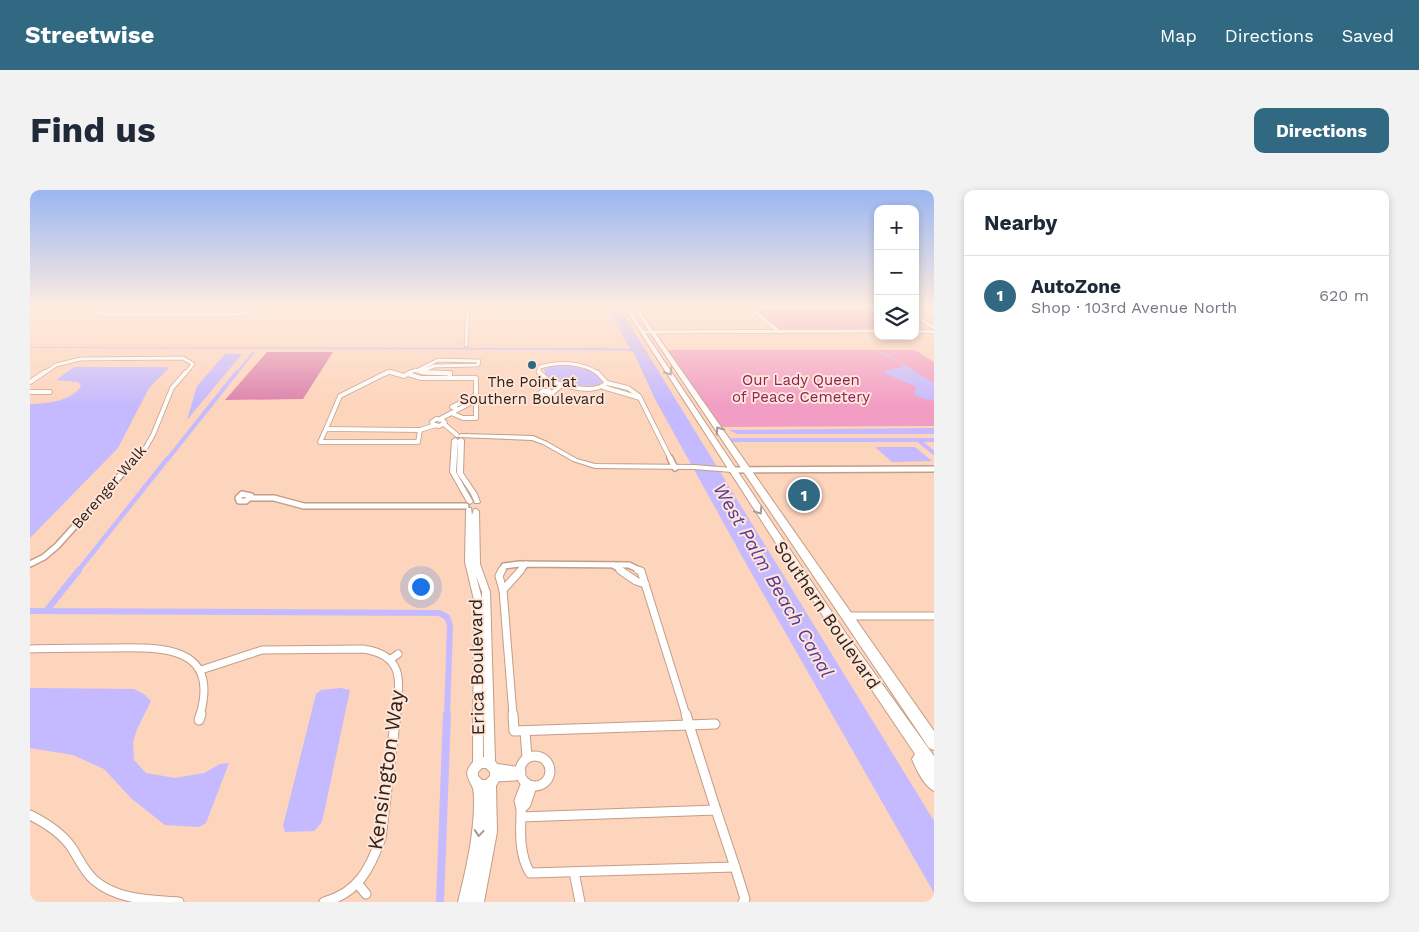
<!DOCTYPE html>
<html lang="en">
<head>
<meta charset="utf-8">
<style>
  body { margin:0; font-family:"Work Sans",sans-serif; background:#f2f2f3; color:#1f2937 }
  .controls { position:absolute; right:15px; top:15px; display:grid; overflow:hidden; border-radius:10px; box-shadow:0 2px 8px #0003 }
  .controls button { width:45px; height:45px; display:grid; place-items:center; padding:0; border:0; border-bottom:1px solid #e0e1e3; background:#fff; color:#1f2937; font:25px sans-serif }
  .you { position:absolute; left:390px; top:396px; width:18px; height:18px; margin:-12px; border:4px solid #fff; border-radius:50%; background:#1a73e8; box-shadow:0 0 0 8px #1a73e833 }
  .badge { display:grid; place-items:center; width:32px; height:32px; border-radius:50%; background:#316983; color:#fff; font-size:16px; font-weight:700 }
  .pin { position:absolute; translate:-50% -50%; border:2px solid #fff; box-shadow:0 1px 5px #0006 }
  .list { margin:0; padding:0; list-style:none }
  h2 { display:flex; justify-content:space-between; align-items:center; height:65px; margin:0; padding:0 20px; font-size:21px }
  h2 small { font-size:16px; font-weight:400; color:#747a83 }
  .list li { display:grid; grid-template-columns:32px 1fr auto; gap:15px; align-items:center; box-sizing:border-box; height:80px; padding:0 20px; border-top:1px solid #e0e1e3 }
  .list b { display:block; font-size:19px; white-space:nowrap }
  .list p { margin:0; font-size:16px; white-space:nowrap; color:#747a83 }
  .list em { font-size:16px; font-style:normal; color:#747a83 }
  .icon { flex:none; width:28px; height:28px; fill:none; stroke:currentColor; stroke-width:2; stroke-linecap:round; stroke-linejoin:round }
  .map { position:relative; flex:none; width:904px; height:712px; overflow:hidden; border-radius:10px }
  header { display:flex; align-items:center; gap:30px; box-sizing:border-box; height:70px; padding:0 25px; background:#316983; color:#fff }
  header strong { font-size:24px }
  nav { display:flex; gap:28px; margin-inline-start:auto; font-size:18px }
  .intro { display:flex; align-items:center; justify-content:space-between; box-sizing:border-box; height:120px; padding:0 30px }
  h1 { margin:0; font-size:35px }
  .button { padding:12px 22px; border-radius:10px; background:#316983; color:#fff; font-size:18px; font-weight:700 }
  main { display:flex; gap:30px; padding:0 30px }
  aside { flex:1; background:#fff; border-radius:10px; box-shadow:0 2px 8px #0003 }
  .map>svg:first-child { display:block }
  .green { fill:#f29dc3 }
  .forest { fill:#dc82ab }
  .water { fill:#c5b9ff }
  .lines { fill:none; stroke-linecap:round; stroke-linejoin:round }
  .canal-far4 { stroke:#c5b9ff; stroke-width:2.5 }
  .canal-far3 { stroke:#c5b9ff; stroke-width:4 }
  .canal-far2 { stroke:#c5b9ff; stroke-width:4.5 }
  .canal-far1 { stroke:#c5b9ff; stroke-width:6 }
  .canal { stroke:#c5b9ff; stroke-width:8 }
  .street-far4-casing { stroke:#c39d86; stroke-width:4.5 }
  .street-far3-casing { stroke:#c39d86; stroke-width:5.5 }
  .street-far2-casing { stroke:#c39d86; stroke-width:8 }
  .street-far1-casing { stroke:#c39d86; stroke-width:9 }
  .street-casing { stroke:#c39d86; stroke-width:11 }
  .secondary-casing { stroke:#c39d86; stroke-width:2 }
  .highway-casing { stroke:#c39d86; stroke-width:2 }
  .street-far4 { stroke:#fff; stroke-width:3 }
  .street-far3 { stroke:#fff; stroke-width:4 }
  .street-far2 { stroke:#fff; stroke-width:5 }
  .street-far1 { stroke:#fff; stroke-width:7 }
  .street { stroke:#fff; stroke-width:9 }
  .secondary { fill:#fff; fill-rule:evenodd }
  .highway { fill:#fff; fill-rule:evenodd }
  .oneway { stroke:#a29c98 }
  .poi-dot { fill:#316983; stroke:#fee5d7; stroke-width:2 }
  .labels { text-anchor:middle; stroke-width:4; stroke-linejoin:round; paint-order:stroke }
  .far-park-label { font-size:15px; fill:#8b225c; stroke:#fee5d7 }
  .far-poi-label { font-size:15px; fill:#312219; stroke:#fee5d7 }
  .far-street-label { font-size:15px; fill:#312219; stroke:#fee5d7 }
  .street-label { font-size:18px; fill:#312219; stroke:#fee5d7 }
  .water-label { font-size:19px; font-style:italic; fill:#543a9b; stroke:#fee5d7 }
  .near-street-label { font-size:21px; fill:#312219; stroke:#fee5d7 }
</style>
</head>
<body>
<header>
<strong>Streetwise</strong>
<nav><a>Map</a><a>Directions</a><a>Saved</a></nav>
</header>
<div class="intro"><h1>Find us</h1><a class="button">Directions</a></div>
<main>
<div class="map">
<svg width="904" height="712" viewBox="0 0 904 712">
  <rect width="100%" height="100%" fill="#fdd4bc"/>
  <g class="green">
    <polygon points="722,117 848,117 848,140 751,140"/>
    <polygon points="638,160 885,160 904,172 904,236 692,237"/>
  </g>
  <polygon class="forest" points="237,162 303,162 273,209 195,210"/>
  <g class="water">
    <polygon points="577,117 589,117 904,631 904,703 719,379 625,209 603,161 570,160 569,158 600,159"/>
    <polygon points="0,157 558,158 559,160 0,158"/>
    <polygon points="853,162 904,193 904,210 894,209 885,205 884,202 887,197 854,183 856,180 872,177 873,174 850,163"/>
    <polygon points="195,164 212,164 157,230 167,196"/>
    <path d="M525 175C540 176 563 177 572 191L570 194C554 198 528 196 515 184L514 179Z"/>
    <path d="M44 177H134L139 178 119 198 88 258 0 348V214C16 214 42 211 51 196L48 192 26 190Z"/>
    <polygon points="904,238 904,244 707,244 699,240"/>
    <polygon points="845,257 885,257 902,271 862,272"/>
    <polygon points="0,498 104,499 115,505 121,511 107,539 103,552 104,570 116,583 145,588 174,583 190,574 199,573 176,633 169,637 135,635 102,609 74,579 43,565 0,558"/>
    <polygon points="311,498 320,500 292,632 284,641 255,642 253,636 286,504 291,500"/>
  </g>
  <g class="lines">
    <g class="canal-far4">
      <polyline points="552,159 576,159"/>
      <polyline points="206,184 223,163"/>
    </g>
    <g class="canal-far3">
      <polyline points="703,250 904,250"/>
      <polyline points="888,250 904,263"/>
      <polyline points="137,270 207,182"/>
    </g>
    <polyline class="canal-far2" points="48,381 138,268"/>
    <g class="canal-far1">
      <polyline points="0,421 409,423 417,427 420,435 417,525"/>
      <polyline points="16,421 49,380"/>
    </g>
    <polyline class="canal" points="410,712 417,524"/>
    <g class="street-far4-casing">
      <g id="street-far4">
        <polyline points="68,117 67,122 78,125 201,125 221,122 236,117"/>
        <polyline points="719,117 749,142"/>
        <polyline points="885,118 904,117"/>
        <polyline points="895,120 904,124"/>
        <polyline points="0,122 10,117"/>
        <polyline points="885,126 904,138"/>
        <polyline points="885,141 904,142"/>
        <polyline points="612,142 848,141"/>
        <polyline points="436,155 438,117"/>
        <polyline points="386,181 408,170 449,171 448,175 404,176 390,182"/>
        <polyline points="13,184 26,175 50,169 153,168 163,174 155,184"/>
        <polyline points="356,184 359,182 365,184"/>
        <polyline points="378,184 385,180 393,183 420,184"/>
        <path d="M510 184 508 182 510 177C528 171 553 172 569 184"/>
      </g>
    </g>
    <g class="street-far3-casing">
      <g id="street-far3">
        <polyline points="361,182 374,186 381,182"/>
        <polyline points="391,182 420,183 420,188 446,188 446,205"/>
        <polyline points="509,182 518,190 532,195"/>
        <polyline points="378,184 391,188 420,188"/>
        <polyline points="0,192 15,182"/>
        <polyline points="577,193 598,198 609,206 641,270"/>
        <path d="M532 195C547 198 564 203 577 193L567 182"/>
        <polyline points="573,197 610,208"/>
        <polygon points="513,201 519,201 522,204 513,206 510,203"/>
        <polyline points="0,202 20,202"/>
        <polyline points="522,203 532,195"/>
        <polyline points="421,223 433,228 446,228 446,210"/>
        <polygon points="406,229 412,230 415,233 409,236 403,235 402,232"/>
        <polyline points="410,229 446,210 446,205 422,217 427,219"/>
        <polyline points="414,234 427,245"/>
        <polygon points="296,239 390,240 388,252 290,252"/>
        <polyline points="296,239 310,206 358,182"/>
        <polyline points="390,240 406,235"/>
        <polyline points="105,270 116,257 123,245 142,198 156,182"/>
      </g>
    </g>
    <g class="street-far2-casing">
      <g id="street-far2">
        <polyline points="640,268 645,278"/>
        <polyline points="702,280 904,279"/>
        <polygon points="212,304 221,306 216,311 209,311 208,308"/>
        <polyline points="221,308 244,308 274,316 436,316"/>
        <polyline points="0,374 14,367 27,356 106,268"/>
        <polyline points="583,375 592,381"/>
        <polyline points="472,381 474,376 489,374 599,375 611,381"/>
        <polyline points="490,381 496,374"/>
      </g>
    </g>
    <g class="street-far1-casing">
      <g id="street-far1">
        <polyline points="472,380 469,386 473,400 483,525"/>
        <polyline points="590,380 606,391 615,394"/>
        <polyline points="608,380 611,381 656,525"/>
        <polyline points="473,400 491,380"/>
        <polyline points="817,426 904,426"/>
        <path d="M0 459C27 458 54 458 81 458 131 457 190 455 170 525"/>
        <polyline points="361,469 368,464"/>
        <path d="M171 480 232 460 333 459C375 465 370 491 366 525"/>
      </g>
    </g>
    <g class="street-casing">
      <g id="street">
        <polyline points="483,524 484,541 659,535"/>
        <polyline points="656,524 659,535"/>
        <polyline points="169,530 171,524"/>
        <polyline points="659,535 686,620"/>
        <polyline points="659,535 685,534"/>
        <polyline points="495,541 497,568"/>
        <circle cx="505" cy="581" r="15"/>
        <polyline points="464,578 491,582"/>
        <polyline points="465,587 485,586 487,582"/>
        <polyline points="496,593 489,611 491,619 496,614 502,596"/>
        <path d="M686 620 705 677 500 683C490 666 490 646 491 627Z"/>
        <path d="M0 625C16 633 32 643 42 658 49 669 54 681 64 690 87 710 120 710 149 712"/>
        <polyline points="491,627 491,619"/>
        <polyline points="705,677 715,709 713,712"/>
        <polyline points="544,682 550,712"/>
        <polyline points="328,694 336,704"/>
        <path d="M294 712C328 703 340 679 351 648L366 524"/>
      </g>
    </g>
    <g class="secondary-casing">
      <g id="secondary">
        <polygon points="431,244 503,246 517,252 547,269 565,274 664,275 702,278 705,280 702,282 664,279 565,278 543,271 513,254 502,250 429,247 428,246"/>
        <polygon points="425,248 428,250 426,282 443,312 440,314 437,312 420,282 422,250"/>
        <polygon points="431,248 434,250 433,283 447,304 450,312 449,313 445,313 441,304 427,283 428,250"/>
        <path d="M437 318H441L442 325 444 319H446L449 321 450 374 460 402 465 571C472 580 472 588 466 596L467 642 454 712H428C436 679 444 646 444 612 444 607 444 600 442 596 437 586 434 582 443 572L444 410 435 372 436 320ZM446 386 452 402V409ZM452 437 454 567H453ZM452 578H456L460 582V586L456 590H452L448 586V582Z"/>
      </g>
    </g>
    <g class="highway-casing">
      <g id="highway">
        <path d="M594 117H598L817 445 904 566V601C894 596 886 579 882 569L885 564 809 451Z"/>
        <polygon points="603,117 607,117 904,541 904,560 899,558"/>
      </g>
    </g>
    <use href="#street-far4" class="street-far4"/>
    <use href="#street-far3" class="street-far3"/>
    <use href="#street-far2" class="street-far2"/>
    <use href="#street-far1" class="street-far1"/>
    <use href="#street" class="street"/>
    <use href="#secondary" class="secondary"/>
    <use href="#highway" class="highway"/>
  </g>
  <defs><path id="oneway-chevron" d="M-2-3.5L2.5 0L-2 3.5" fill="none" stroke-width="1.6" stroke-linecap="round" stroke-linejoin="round" transform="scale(1.25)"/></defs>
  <g class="oneway">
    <use href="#oneway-chevron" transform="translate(639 182) rotate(57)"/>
    <use href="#oneway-chevron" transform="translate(689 240) rotate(-125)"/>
    <use href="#oneway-chevron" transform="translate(729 321) rotate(57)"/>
    <use href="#oneway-chevron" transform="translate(449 643) rotate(95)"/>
  </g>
  <linearGradient id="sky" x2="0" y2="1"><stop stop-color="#9ab6f1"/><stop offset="0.54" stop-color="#feece1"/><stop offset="1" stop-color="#feece1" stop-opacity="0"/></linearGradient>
  <rect width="904" height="216" fill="url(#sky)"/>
  <circle class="poi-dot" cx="502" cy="175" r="5"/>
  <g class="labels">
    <g class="far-park-label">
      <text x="771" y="195">Our Lady Queen<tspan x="771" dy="17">of Peace Cemetery</tspan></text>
    </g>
    <g class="far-poi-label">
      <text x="502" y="197">The Point at<tspan x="502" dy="17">Southern Boulevard</tspan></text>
    </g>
    <g class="far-street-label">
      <text transform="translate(79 297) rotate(-49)" y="5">Berenger Walk</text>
    </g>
    <g class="street-label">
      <text transform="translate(797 425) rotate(56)" y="6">Southern Boulevard</text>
      <text transform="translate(447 477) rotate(-91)" y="6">Erica Boulevard</text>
    </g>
    <g class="water-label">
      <text transform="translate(744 390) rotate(60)" y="7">West Palm Beach Canal</text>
    </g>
    <g class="near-street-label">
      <text transform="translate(356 580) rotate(-82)" y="7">Kensington Way</text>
    </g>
  </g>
</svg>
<div class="controls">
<button>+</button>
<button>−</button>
<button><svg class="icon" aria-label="layers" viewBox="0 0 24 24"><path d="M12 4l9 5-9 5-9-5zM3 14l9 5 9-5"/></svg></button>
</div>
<div class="you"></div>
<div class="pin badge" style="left:774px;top:305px">1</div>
</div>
<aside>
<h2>Nearby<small></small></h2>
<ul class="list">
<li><span class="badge">1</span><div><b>AutoZone</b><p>Shop · 103rd Avenue North</p></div><em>620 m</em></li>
</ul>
</aside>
</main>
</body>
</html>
